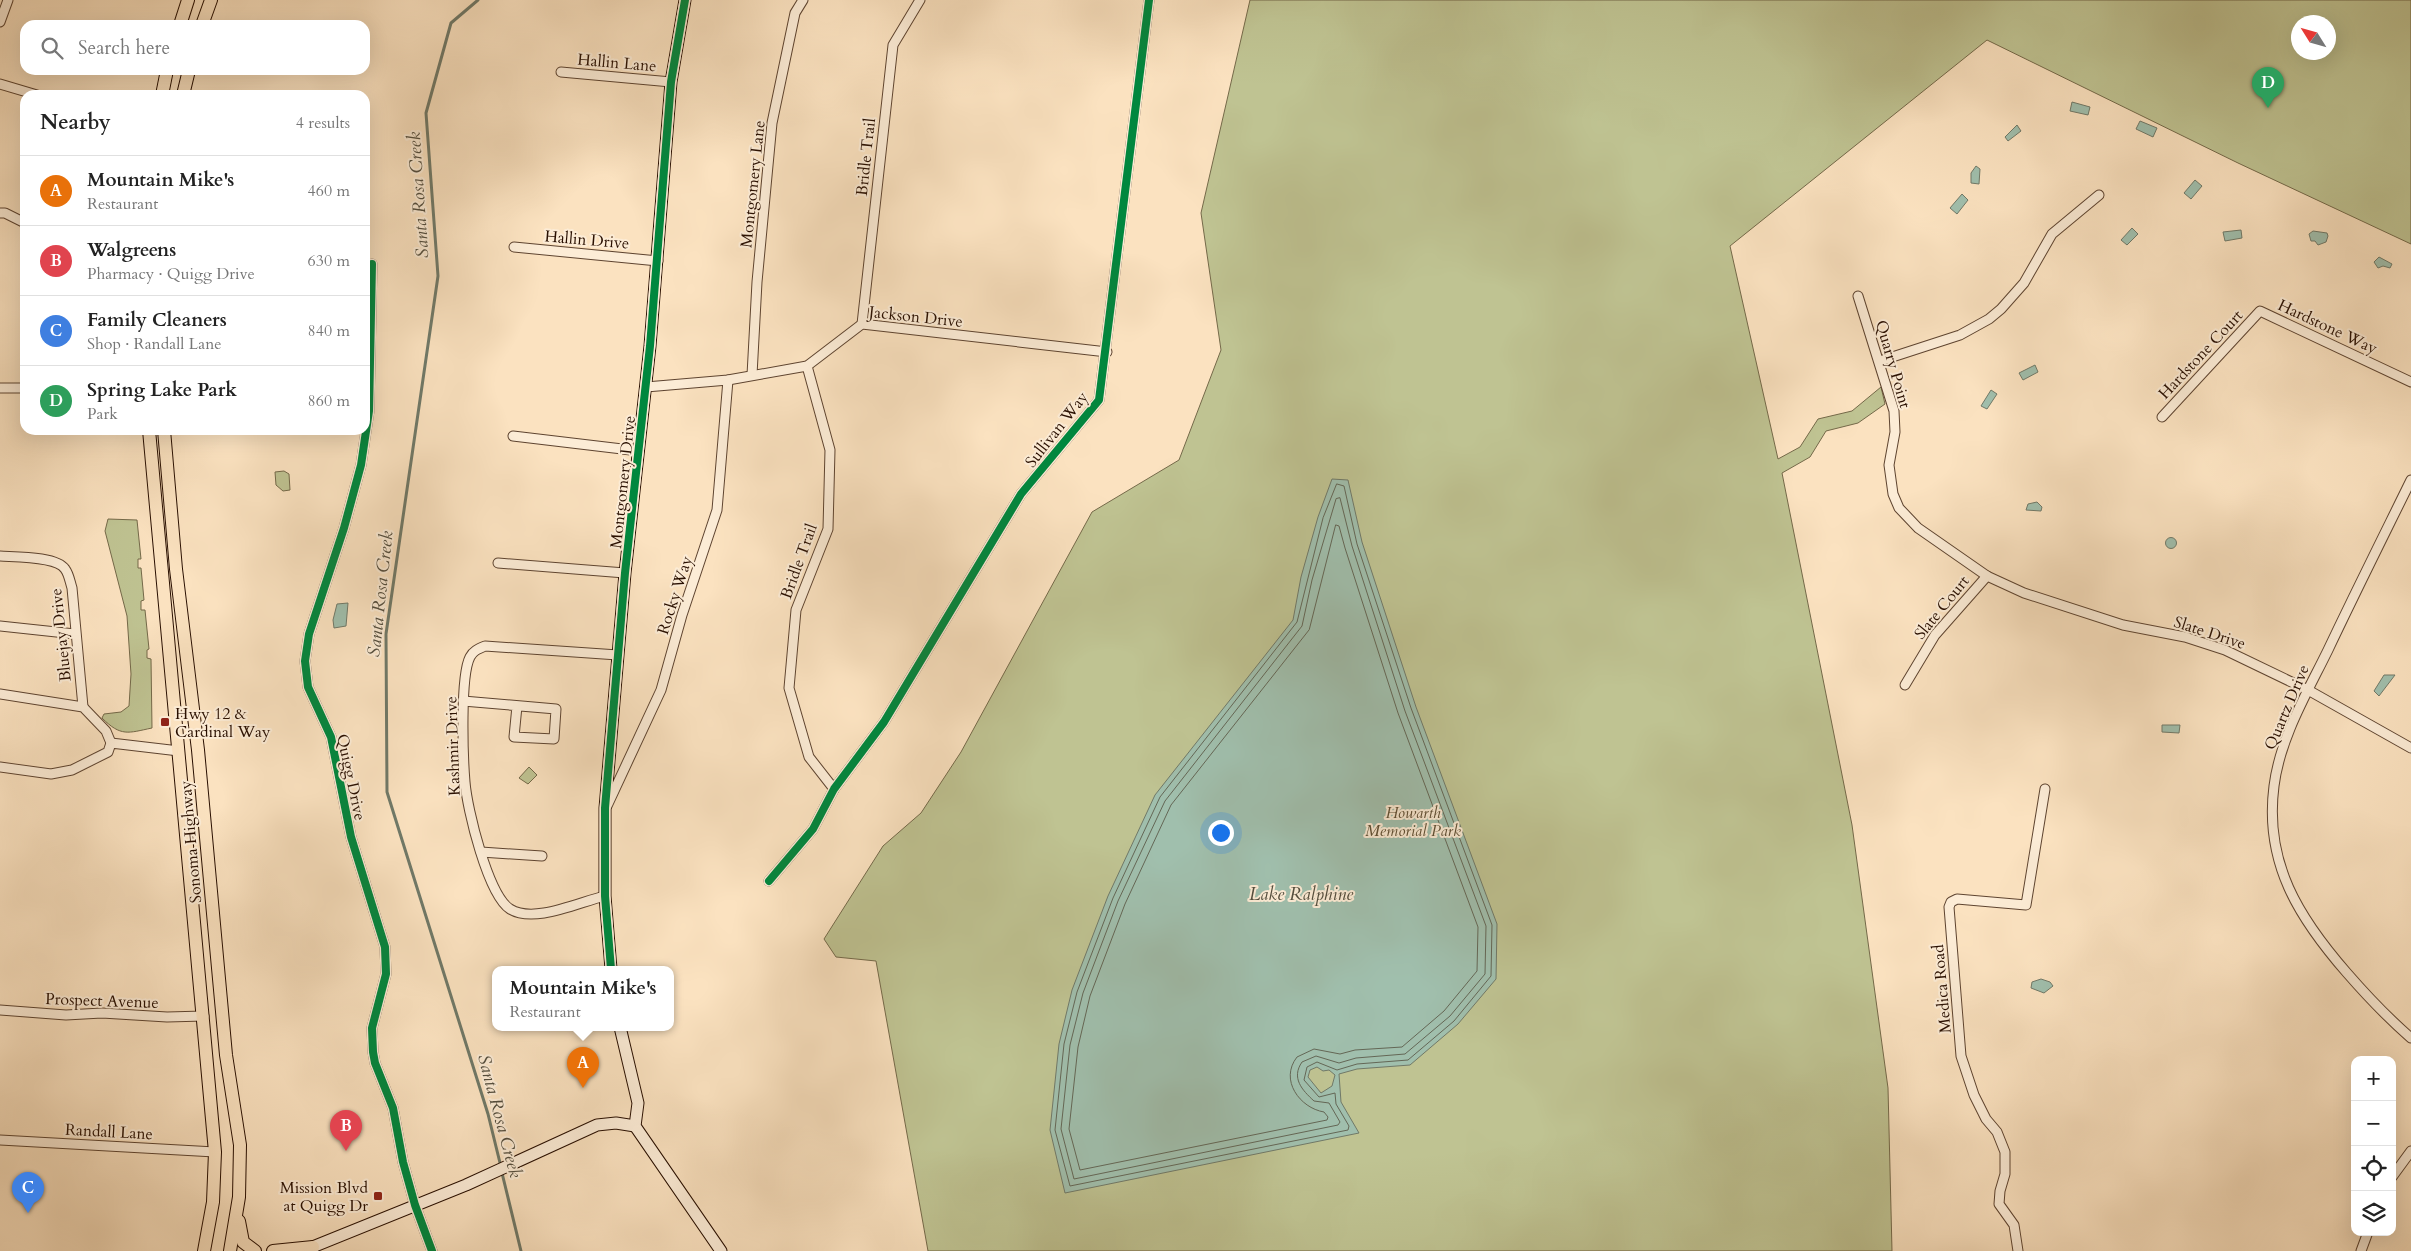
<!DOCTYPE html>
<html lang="en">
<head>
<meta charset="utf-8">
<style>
  body { margin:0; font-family:Cardo,serif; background:#f2f2f2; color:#222 }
  .controls { position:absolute; right:15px; bottom:15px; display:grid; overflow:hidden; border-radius:10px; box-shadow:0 5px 20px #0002 }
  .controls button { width:45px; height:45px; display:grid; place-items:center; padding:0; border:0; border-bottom:1px solid #e0e0e0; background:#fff; color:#222; font:25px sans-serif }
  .compass { position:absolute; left:2291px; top:15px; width:45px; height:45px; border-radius:50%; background:#fff; box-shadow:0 5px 20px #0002; rotate:307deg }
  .you { position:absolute; left:1220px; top:832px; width:18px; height:18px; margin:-12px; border:4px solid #fff; border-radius:50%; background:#1a73e8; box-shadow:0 0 0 8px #1a73e833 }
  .badge { display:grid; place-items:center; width:32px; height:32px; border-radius:50%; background:#0f766e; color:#fff; font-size:16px; font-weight:700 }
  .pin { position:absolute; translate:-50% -41px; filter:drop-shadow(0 1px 2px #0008) }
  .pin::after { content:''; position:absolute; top:26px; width:18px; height:15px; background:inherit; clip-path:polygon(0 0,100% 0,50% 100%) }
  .popup { position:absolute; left:492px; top:966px; width:182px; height:65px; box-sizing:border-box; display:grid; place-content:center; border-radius:10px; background:#fff; filter:drop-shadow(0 1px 4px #0005); font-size:16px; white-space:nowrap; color:#767676 }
  .popup b { font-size:19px; color:#222 }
  .popup::after { content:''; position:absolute; left:50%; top:100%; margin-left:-10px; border:10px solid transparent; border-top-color:#fff }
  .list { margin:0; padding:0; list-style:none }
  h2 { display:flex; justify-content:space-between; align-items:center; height:65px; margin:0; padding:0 20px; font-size:21px }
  h2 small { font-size:16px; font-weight:400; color:#767676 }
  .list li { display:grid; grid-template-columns:32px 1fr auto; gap:15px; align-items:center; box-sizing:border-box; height:70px; padding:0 20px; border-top:1px solid #e0e0e0 }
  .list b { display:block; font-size:19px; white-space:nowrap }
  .list p { margin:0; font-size:16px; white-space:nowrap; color:#767676 }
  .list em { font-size:16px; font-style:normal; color:#767676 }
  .icon { flex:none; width:28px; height:28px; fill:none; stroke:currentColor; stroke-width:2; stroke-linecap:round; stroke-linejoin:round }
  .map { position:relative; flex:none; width:2411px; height:1251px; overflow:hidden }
  .search { position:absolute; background:#fff; box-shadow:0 5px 20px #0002; left:20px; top:20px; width:350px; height:55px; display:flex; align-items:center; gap:12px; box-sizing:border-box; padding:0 18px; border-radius:15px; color:#767676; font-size:19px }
  .panel { position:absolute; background:#fff; box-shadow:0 5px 20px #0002; left:20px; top:90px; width:350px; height:345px; border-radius:15px }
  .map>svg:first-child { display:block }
  .green { fill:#bfc392; stroke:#746949; fill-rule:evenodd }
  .water { fill:#a0bfad; stroke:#707968; fill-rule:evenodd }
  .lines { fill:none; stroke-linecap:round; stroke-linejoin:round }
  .shore { stroke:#646756; stroke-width:1 }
  .stream { stroke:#707968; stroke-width:3 }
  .street-casing { stroke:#5e4430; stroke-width:11 }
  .secondary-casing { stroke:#290f00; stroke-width:13 }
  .primary-casing { stroke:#290f00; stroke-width:14 }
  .street { stroke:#fcecd6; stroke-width:9 }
  .secondary { stroke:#fcecd6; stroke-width:11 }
  .primary { stroke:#fbe2c0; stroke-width:12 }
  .cycleway-casing { stroke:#fcecd6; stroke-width:11 }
  .cycleway { stroke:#00873e; stroke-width:8 }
  .poi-dot { fill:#8f2418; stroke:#fcecd6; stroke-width:2 }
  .labels { text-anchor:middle; stroke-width:4; stroke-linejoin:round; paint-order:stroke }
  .street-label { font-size:16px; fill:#290f00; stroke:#fcecd6 }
  .poi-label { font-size:16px; fill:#290f00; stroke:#fcecd6; text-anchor:start }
  .park-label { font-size:16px; font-style:italic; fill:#5e4e33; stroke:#fcecd6 }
  .water-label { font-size:18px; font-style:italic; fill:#534d3d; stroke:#fcecd6 }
</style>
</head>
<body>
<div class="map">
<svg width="2411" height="1251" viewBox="0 0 2411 1251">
  <rect width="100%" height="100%" fill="#fbe2c0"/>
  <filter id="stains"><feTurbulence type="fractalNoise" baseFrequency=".004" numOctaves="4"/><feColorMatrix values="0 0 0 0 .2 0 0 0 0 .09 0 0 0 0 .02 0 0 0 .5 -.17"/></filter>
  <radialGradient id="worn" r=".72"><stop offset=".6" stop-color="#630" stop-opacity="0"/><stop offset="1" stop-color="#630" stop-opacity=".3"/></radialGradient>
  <g class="green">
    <path d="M1250 0H2411V244L2238 163 1987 40 1730 246 1778 459 1800 447 1818 419 1852 411 1881 387 1885 404 1858 423 1826 431 1810 457 1782 473 1852 825 1888 1088 1892 1251H928L876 961 836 957 824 939 883 846 921 813 961 752 1092 512 1179 460 1221 350 1201 213ZM2298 22H2328V52H2298Z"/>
    <polygon points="284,471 289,474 290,490 283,491 276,485 275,472"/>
    <path d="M108 519 137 520 141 559H138V568H141L144 600 141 601V610H145L149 649 147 650V658L151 659 152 728C128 733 121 737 102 718L104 714 121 712 129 706 131 674 127 616 105 531Z"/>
    <polygon points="529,767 537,775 528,784 519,778"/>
  </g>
  <g class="water">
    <polygon points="2072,102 2090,107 2088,115 2070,111"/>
    <polygon points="2140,121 2157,128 2153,137 2136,129"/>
    <polygon points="2017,125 2021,131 2008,141 2005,137"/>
    <polygon points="1976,166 1980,169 1979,184 1971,183 1971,173"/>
    <polygon points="2195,180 2202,186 2191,199 2184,193"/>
    <polygon points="1962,194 1968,200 1957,214 1950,208"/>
    <polygon points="2132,228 2138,234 2127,245 2121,240"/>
    <polygon points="2241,230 2242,238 2225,241 2223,232"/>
    <polygon points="2313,231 2327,233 2328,236 2326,242 2318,245 2315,241 2311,241 2309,234"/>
    <polygon points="2379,257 2392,264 2390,268 2383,266 2378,268 2374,262"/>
    <polygon points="2035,365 2038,372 2023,380 2019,373"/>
    <polygon points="1991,390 1997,394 1987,409 1981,406"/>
    <path d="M1332 479 1348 480 1362 542 1416 707 1497 924 1496 979 1458 1024 1410 1065 1357 1069 1339 1074 1341 1102 1359 1133 1065 1193 1050 1130 1059 1044 1072 990 1108 896 1155 795 1293 620 1301 577 1318 517ZM1317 1067 1323 1071 1329 1070 1335 1075 1332 1086 1321 1093 1308 1077 1310 1070Z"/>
    <polygon points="2037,502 2042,507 2041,511 2026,510 2028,504"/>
    <circle cx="2171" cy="543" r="5.5"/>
    <polygon points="348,603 346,626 334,628 333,620 337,604"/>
    <polygon points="2384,675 2395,675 2379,696 2374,691"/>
    <polygon points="2162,725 2180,725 2179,733 2162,732"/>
    <polygon points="2041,979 2050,982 2053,986 2044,993 2031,988 2032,982"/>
  </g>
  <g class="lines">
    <g class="shore">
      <polygon points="1337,484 1344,486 1357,544 1411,708 1492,925 1491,976 1454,1021 1408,1060 1357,1064 1337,1070 1317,1062 1307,1067 1304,1080 1319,1097 1335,1093 1336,1104 1349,1126 1348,1130 1070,1186 1055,1130 1064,1044 1077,992 1113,898 1160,797 1297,622 1323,518"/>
      <path d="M1340 498 1352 546 1405 711 1486 926 1485 974 1450 1016 1405 1054 1356 1058 1339 1063 1316 1056 1302 1062C1291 1078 1302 1090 1314 1101L1329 1103 1340 1122 1338 1125 1074 1179 1061 1129 1070 1045 1083 993 1118 901 1165 801 1302 626 1312 580 1336 499Z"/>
      <path d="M1336 525 1339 526 1345 548 1398 713 1478 927 1477 971 1444 1011 1402 1047 1355 1050 1340 1054 1314 1049 1297 1057C1279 1080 1300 1108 1324 1112L1328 1117 1327 1120 1080 1170 1069 1129 1078 1047 1090 996 1125 904 1171 805 1309 630Z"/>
    </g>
    <g class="stream">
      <polyline points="478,0 451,23 426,113 438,276 386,634 387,792 488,1114 501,1167"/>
      <polyline points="502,1173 521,1251"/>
    </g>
    <g class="street-casing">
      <g id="street">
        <polyline points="0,22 8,0"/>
        <polyline points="561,72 671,82"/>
        <polyline points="0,84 37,95"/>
        <polyline points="0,213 5,213 25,223"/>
        <polyline points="514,247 658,261"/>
        <polyline points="372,264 369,411 361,465 344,528 309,634 305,661 308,687 331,737 351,837 385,947 386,974 372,1028 373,1052 375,1063 393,1108 403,1162 415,1205 432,1251"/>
        <polyline points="1858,296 1894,411 1895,432 1889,465 1893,494 1899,508 1918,528 1987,576 2024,593 2123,625 2185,637 2225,650 2308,690 2411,748"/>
        <polyline points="862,324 893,45 920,0"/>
        <polyline points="1880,361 1960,335 1989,319 2001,309 2024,283 2052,234 2099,195"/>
        <polyline points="807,366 830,450 828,529 796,610 789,688 809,757 834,789"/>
        <polyline points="752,375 757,282 772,123 795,13 803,0"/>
        <polyline points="646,387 728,380 807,366 862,324 1107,352"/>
        <polyline points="0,388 25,388"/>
        <polyline points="2162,417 2260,311 2411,382"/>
        <polyline points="513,436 639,451"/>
        <path d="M2411 480C2383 537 2355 593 2328 650 2307 693 2280 738 2274 786 2264 863 2299 918 2347 973 2367 996 2388 1018 2411 1038"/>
        <path d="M0 556C15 557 57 556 65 569 69 574 70 582 72 588L83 707"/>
        <polyline points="498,563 625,573"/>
        <polyline points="0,626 75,634"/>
        <polyline points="1905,685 1935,635 1987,576"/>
        <polyline points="0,694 83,707 106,731 111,743"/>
        <polyline points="463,701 556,709 554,739 514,737 517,706"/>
        <polyline points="0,767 51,774 72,770 108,752 111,743 179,751"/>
        <polyline points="607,806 661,690 682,615 717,510 728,380"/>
        <polyline points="481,852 542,856"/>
        <polyline points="769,881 813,829 834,789 884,722 1021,494 1099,400 1149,0"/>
        <path d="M605 896C579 902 534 924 510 909 488 895 467 809 465 782 463 758 460 676 470 657 473 651 478 649 485 646L618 655"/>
        <polyline points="0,1010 66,1015 102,1013 167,1017 204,1016"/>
        <polyline points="0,1140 215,1152"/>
        <polyline points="2392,1177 2411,1151"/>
        <polyline points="2018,1251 2014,1225 1999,1204 2000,1191 2005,1174 2005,1152 1997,1132 1986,1119 1974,1095 1961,1056 1949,907 1951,902 1957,899 2026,905 2045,789"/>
        <polyline points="2361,1251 2368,1232"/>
      </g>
    </g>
    <g class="secondary-casing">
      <g id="secondary">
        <polyline points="611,969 605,896 605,808 625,573 650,346 671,82 685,0"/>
        <polyline points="620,1027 638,1103 635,1126 721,1251"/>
        <polyline points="305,1250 466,1185 597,1125 616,1123 635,1126"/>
      </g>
    </g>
    <g class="primary-casing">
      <g id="primary">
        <polyline points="180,25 188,0"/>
        <polyline points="202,25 211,0"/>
        <polyline points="162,95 167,70"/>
        <polyline points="183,95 189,70"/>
        <polyline points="149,430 215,1152 213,1202 204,1251"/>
        <polyline points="164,430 176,569 198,750 226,1055 240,1145 239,1197 230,1251"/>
        <polyline points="239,1221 243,1242 255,1251"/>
        <polyline points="273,1251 313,1247"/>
      </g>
    </g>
    <use href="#street" class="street"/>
    <use href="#secondary" class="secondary"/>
    <use href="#primary" class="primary"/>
    <g class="cycleway-casing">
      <g id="cycleway">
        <polyline points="372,264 369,411 361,465 344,528 309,634 305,661 308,687 331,737 351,837 385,947 386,974 372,1028 373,1052 375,1063 393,1108 403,1162 415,1205 432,1251"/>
        <polyline points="769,881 813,829 834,789 884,722 1021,494 1099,400 1149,0"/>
        <polyline points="611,969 605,896 605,808 625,573 650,346 671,82 685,0"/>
      </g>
    </g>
    <use href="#cycleway" class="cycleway"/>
  </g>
  <g class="poi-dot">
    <rect x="160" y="717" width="10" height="10" rx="2.5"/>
    <rect x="373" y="1191" width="10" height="10" rx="2.5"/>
  </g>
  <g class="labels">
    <g class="street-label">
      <text transform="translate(617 62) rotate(5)" y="6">Hallin Lane</text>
      <text transform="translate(865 157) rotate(-84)" y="6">Bridle Trail</text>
      <text transform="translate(752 184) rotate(-84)" y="6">Montgomery Lane</text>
      <text transform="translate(587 239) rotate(5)" y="6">Hallin Drive</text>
      <text transform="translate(916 316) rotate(6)" y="6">Jackson Drive</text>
      <text transform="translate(2328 326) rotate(25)" y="6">Hardstone Way</text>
      <text transform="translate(2200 354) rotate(-47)" y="6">Hardstone Court</text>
      <text transform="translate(1894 364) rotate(74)" y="6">Quarry Point</text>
      <text transform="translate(1056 429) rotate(-52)" y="6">Sullivan Way</text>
      <text transform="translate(622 482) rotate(-84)" y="6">Montgomery Drive</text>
      <text transform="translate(798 561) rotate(-70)" y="6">Bridle Trail</text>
      <text transform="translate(674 595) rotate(-72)" y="6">Rocky Way</text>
      <text transform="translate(1941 607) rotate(-51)" y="6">Slate Court</text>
      <text transform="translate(2210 632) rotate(18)" y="6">Slate Drive</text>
      <text transform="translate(60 635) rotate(-96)" y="6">Bluejay Drive</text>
      <text transform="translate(2286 707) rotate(-67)" y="6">Quartz Drive</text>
      <text transform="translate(452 746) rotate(-92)" y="6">Kashmir Drive</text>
      <text transform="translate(352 777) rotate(78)" y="6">Quigg Drive</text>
      <text transform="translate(190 842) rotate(-95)" y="6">Sonoma Highway</text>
      <text transform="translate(1941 989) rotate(-95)" y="6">Medica Road</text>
      <text transform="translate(102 1000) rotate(2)" y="6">Prospect Avenue</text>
      <text transform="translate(109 1131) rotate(3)" y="6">Randall Lane</text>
    </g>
    <g class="poi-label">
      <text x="175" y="719">Hwy 12 &amp;<tspan x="175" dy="18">Cardinal Way</tspan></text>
      <text x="368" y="1193" text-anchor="end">Mission Blvd<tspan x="368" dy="18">at Quigg Dr</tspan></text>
    </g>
    <g class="park-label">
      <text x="1413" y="818">Howarth<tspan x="1413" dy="18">Memorial Park</tspan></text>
    </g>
    <g class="water-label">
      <text transform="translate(418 195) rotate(-94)" y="6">Santa Rosa Creek</text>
      <text transform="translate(380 594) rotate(-84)" y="6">Santa Rosa Creek</text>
      <text x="1301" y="900">Lake Ralphine</text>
      <text transform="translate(500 1116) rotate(75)" y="6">Santa Rosa Creek</text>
    </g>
  </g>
  <rect width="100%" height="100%" filter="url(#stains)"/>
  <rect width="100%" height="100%" fill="url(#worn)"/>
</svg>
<div class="controls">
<button>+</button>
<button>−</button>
<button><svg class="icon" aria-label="locate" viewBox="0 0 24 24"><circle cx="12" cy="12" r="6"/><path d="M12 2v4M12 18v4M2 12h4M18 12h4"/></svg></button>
<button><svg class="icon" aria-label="layers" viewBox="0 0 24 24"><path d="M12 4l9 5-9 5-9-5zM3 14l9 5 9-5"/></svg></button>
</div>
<svg class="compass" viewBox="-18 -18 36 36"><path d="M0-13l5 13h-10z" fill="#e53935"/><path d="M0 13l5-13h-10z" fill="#767676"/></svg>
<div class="you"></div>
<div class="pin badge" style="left:583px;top:1088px;background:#e8710a">A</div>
<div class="popup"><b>Mountain Mike's</b>Restaurant</div>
<div class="pin badge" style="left:346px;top:1151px;background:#e0444e">B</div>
<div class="pin badge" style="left:28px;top:1213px;background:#3f7fe0">C</div>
<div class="pin badge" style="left:2268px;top:108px;background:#2e9e5b">D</div>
<div class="search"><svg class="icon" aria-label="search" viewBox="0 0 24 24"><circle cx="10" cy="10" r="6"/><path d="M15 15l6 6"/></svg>Search here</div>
<section class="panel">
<h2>Nearby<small>4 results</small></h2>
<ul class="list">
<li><span class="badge" style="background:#e8710a">A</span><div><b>Mountain Mike's</b><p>Restaurant</p></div><em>460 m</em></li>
<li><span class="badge" style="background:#e0444e">B</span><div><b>Walgreens</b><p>Pharmacy · Quigg Drive</p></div><em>630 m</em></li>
<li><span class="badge" style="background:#3f7fe0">C</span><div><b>Family Cleaners</b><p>Shop · Randall Lane</p></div><em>840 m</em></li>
<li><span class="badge" style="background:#2e9e5b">D</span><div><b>Spring Lake Park</b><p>Park</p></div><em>860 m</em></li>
</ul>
</section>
</div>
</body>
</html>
